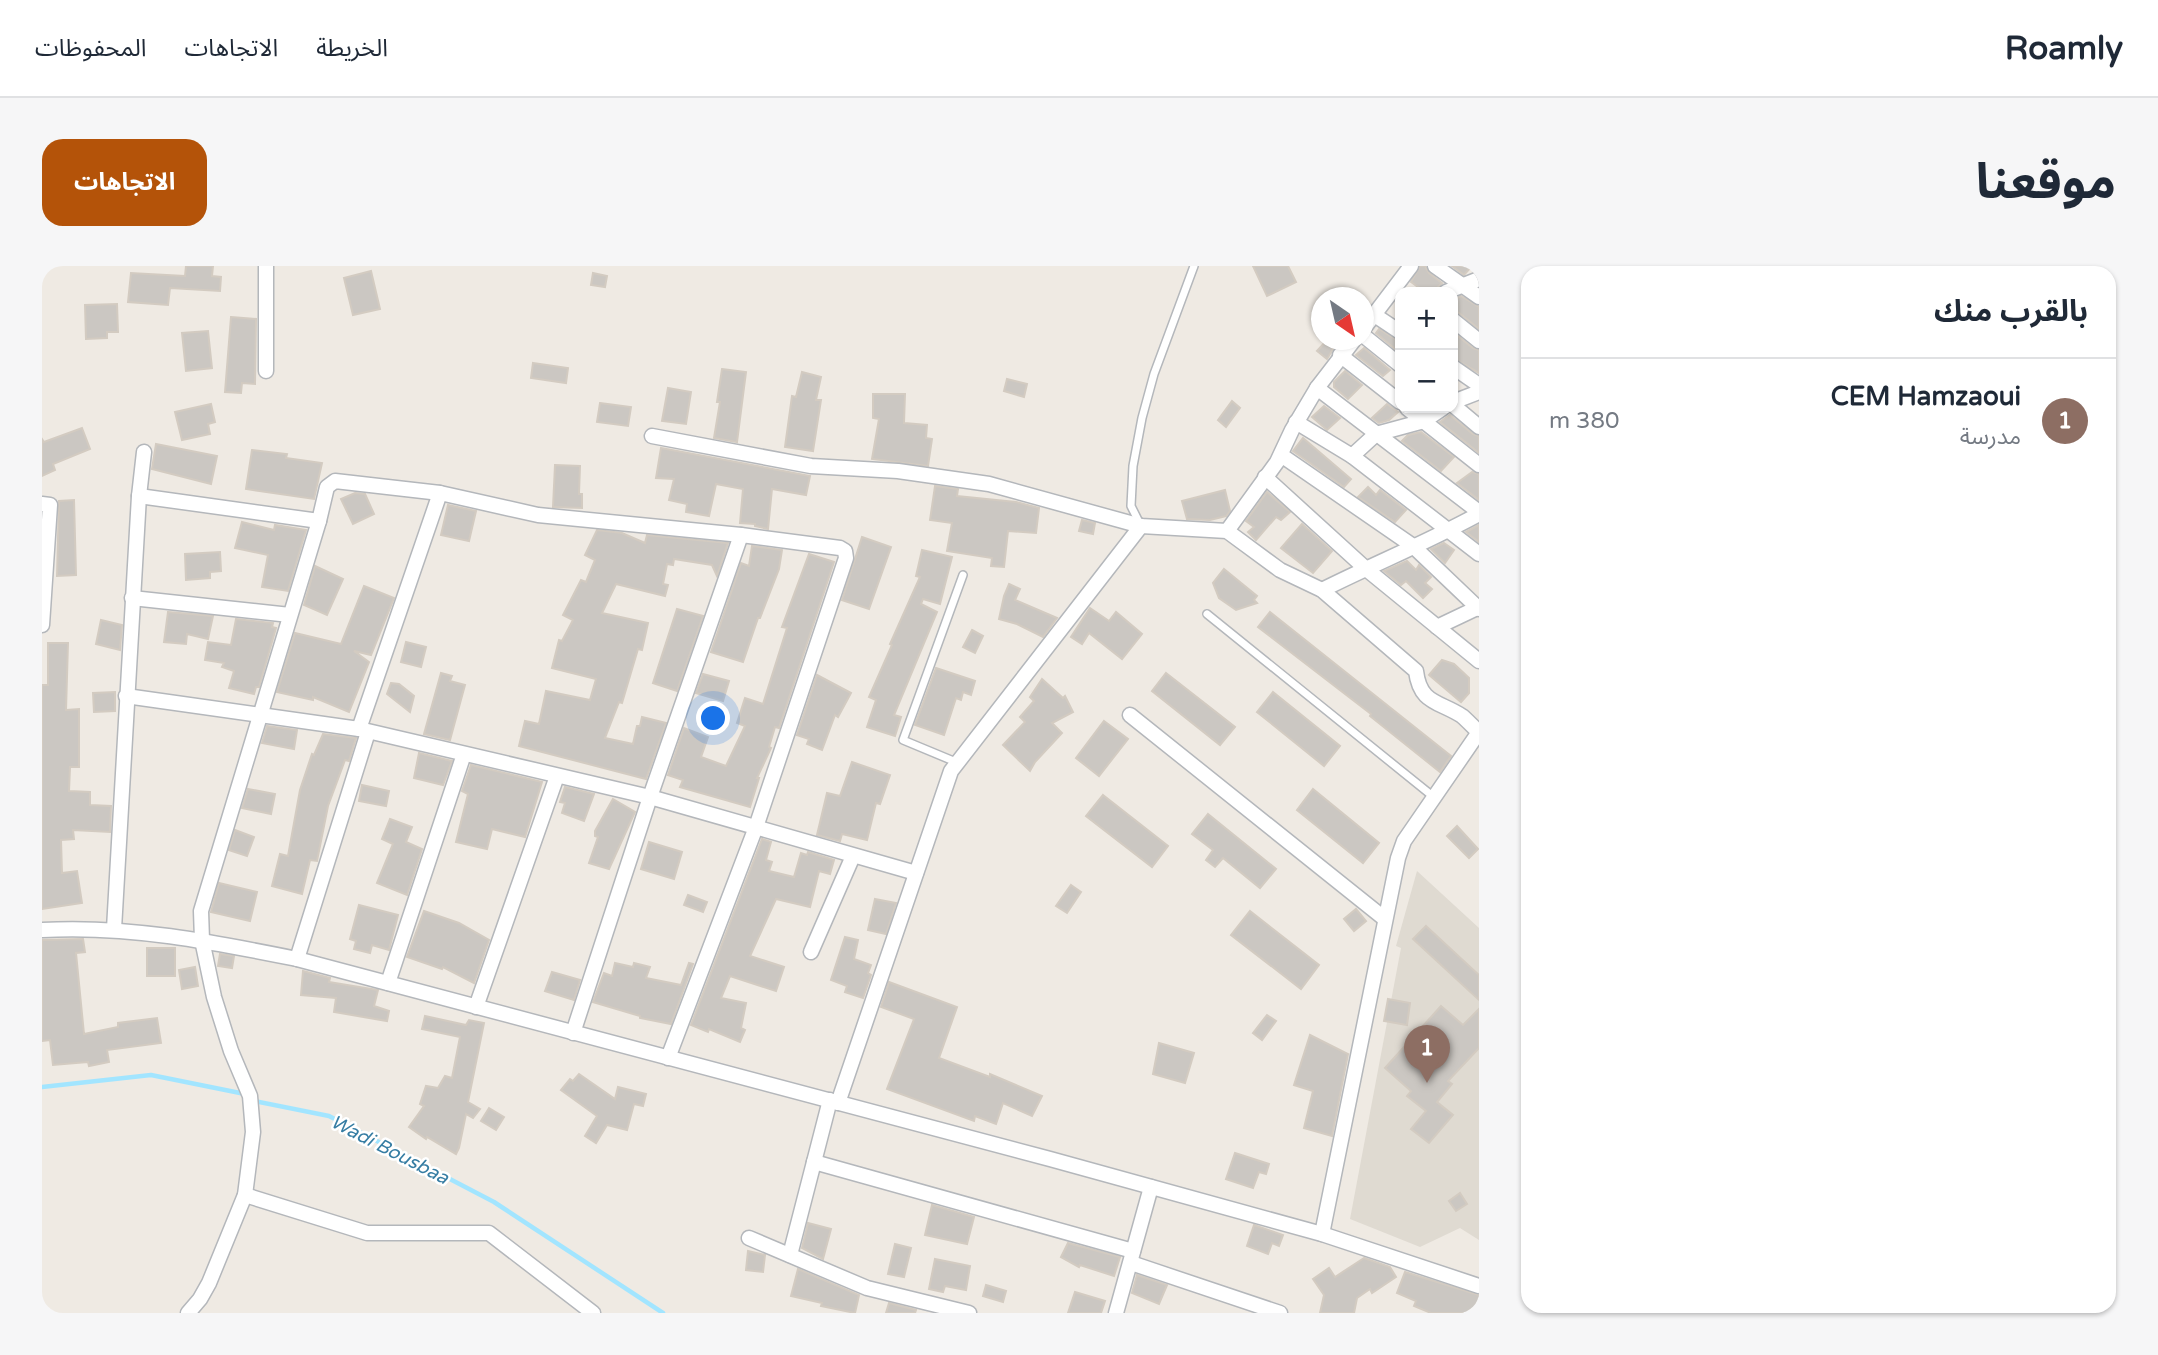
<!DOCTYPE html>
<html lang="ar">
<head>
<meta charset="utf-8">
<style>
  body { margin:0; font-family:"Varela Round","Noto Sans Arabic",sans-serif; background:#f6f6f7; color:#1f2937; direction:rtl }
  .controls { position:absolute; right:21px; top:21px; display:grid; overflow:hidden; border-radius:14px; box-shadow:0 2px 5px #0004 }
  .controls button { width:63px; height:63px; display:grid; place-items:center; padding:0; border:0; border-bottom:2px solid #e0e1e3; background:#fff; color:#1f2937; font:35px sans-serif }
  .compass { position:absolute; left:1269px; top:21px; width:63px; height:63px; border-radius:50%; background:#fff; box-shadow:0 2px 5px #0004; rotate:146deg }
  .you { position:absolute; left:672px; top:453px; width:24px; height:24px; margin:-18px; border:5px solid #fff; border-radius:50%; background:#1a73e8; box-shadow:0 0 0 10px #1a73e833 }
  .badge { display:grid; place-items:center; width:46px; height:46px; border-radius:50%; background:#b45309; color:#fff; font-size:23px; font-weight:700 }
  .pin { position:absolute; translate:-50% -58px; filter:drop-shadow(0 2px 4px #0008) }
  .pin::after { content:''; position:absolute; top:37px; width:24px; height:21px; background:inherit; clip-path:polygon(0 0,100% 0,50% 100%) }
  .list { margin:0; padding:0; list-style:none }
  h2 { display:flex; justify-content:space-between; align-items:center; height:91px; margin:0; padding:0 28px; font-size:30px }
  h2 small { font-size:23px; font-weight:400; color:#747a83 }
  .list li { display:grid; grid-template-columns:46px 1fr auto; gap:21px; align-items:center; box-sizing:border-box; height:126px; padding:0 28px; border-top:2px solid #e0e1e3 }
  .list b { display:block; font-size:26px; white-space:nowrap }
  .list p { margin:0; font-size:23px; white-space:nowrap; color:#747a83 }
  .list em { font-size:23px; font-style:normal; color:#747a83 }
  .map { position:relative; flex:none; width:1437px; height:1047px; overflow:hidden; direction:ltr; border-radius:21px }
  header { display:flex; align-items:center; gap:42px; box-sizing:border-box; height:98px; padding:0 35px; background:#fff; border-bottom:2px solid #e0e1e3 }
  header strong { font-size:33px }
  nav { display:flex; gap:38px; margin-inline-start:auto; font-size:24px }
  .intro { display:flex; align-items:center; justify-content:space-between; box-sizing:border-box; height:168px; padding:0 42px }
  h1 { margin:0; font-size:49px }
  .button { padding:18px 32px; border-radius:21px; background:#b45309; color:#fff; font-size:24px; font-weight:700 }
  main { display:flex; gap:42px; padding:0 42px }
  aside { flex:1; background:#fff; border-radius:21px; box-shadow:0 2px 5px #0004 }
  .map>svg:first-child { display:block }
  .education { fill:#dfdad1 }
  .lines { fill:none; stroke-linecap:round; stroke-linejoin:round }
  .stream { stroke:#a2e5ff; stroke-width:4.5 }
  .building { fill:#cbc7c2; stroke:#d3cbc1; stroke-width:2 }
  .lane-casing { stroke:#b4b7bb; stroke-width:10 }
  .street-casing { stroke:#b4b7bb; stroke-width:17 }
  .lane { stroke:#fff; stroke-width:7 }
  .street { stroke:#fff; stroke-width:14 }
  .labels { text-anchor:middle; stroke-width:5; stroke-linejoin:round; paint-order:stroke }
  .water-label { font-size:19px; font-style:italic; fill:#367da3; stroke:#fff }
</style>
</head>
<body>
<header>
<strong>Roamly</strong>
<nav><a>الخريطة</a><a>الاتجاهات</a><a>المحفوظات</a></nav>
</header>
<div class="intro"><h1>موقعنا</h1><a class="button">الاتجاهات</a></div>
<main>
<aside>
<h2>بالقرب منك<small></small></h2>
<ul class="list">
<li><span class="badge" style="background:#8d6e63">1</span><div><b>CEM Hamzaoui</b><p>مدرسة</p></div><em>380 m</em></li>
</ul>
</aside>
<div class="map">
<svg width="1437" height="1047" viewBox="0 0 1437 1047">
  <rect width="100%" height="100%" fill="#efeae3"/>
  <polygon class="education" points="1375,605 1437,662 1437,974 1418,962 1378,981 1308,953 1359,682 1354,680"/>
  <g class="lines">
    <g class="stream">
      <polyline points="0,821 109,809 203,828"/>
      <polyline points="212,835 287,850 452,936 621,1047"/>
    </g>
  </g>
  <g class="building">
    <polygon points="144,0 171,0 170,10 179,11 178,25 128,22 126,39 86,36 89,7 143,10"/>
    <polygon points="1211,0 1246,0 1254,16 1225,30"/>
    <polygon points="1378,0 1383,0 1387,7 1400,17 1396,21 1395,26 1383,26 1369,16"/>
    <polygon points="1410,0 1430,0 1422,9"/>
    <polygon points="329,5 338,43 311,49 302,12"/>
    <polygon points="551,7 565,10 563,21 549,19"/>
    <polygon points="1419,30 1437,41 1437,63 1417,47 1411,45 1411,34"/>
    <polygon points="75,38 76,66 65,66 65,72 44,73 43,39"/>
    <polygon points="189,51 214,53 213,118 200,117 199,127 183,126"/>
    <polygon points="1337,63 1358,76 1358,87 1334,67"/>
    <polygon points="166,65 170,102 144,105 140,67"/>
    <polygon points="1411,66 1431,82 1437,84 1437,107 1411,92"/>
    <polygon points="1285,74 1300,74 1291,83 1285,93 1275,85"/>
    <polygon points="1322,82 1348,104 1341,110 1314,89"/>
    <polygon points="491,97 526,102 524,117 489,112"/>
    <polygon points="680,103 704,106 695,176 672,172 678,136 675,136"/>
    <polygon points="1303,105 1320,119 1306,133 1292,121 1292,116"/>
    <polygon points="760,106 779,111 774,134 779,134 771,185 743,181 750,130 754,131"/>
    <polygon points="965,113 985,118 982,131 962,125"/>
    <polygon points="626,122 649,126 644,158 620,155"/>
    <polygon points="831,128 863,128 862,157 885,159 884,172 890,173 886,200 830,193 837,153 831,152"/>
    <polygon points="1190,135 1198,142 1184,161 1176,154"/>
    <polygon points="558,137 589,141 586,160 555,156"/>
    <polygon points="169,138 173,156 166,158 168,168 140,174 133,146"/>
    <polygon points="1345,138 1356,146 1347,154 1337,157 1330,152"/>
    <polygon points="1282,140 1298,152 1285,164 1270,151"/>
    <polygon points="1408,149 1431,168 1437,170 1437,187 1398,156"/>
    <polygon points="40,162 48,183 11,198 13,204 0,210 0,173 2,176"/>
    <polygon points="1379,166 1412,191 1399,205 1360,175 1366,169"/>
    <polygon points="1261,172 1309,213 1302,221 1251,185"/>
    <polygon points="114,178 175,190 169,218 110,203"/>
    <polygon points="619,182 768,210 764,229 730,223 726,263 713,260 713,258 698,257 701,223 674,218 667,250 644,246 645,238 627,234 632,213 614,212"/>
    <polygon points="210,184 245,188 244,192 280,197 272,233 204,223"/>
    <polygon points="513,199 538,200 537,228 540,228 540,242 511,241"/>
    <polygon points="1430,206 1437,208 1437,234 1415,217"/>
    <polygon points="893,220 916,223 915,230 974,236 997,242 994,267 966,265 962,301 949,300 950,292 905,285 910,257 888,254"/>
    <polygon points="1326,221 1334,229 1338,224 1364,244 1353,256 1316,231"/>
    <polygon points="1183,224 1188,245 1184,250 1168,254 1145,253 1140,235"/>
    <polygon points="1225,226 1248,246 1239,254 1234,251 1214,274 1206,266 1212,261 1204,255"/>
    <polygon points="313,227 323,228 332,248 311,258 299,233"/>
    <polygon points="32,234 34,309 15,310 17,235"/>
    <polygon points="406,239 434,245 427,275 399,269"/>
    <polygon points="1040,254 1053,257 1051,268 1037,265"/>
    <polygon points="200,256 232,264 233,259 264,264 246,325 220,321 226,289 193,282"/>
    <polygon points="1260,258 1290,285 1271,307 1239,282"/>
    <polygon points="1437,259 1437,276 1424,266"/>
    <polygon points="555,264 580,267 603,277 605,269 686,277 675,310 670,299 632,293 631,299 625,298 621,318 626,319 623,330 574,318 560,347 606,357 600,384 596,383 580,437 577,436 563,472 591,478 595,460 598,460 600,451 624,457 604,513 477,480 483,455 497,458 504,425 548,434 554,413 510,402 517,374 520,375 531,354 521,349 539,314 544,316 553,294 543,289"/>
    <polygon points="820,271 849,281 827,343 800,334"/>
    <polygon points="1402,277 1412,284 1403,297 1389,283"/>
    <polygon points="710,280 740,284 737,303 718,352 716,352 701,396 669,386 699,297 707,300"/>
    <polygon points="880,284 910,291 898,338 881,333 879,338 895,346 852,449 859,451 853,470 825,461 834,434 827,431 850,379 848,378 878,311 874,310"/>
    <polygon points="178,286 179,305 168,306 168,312 144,314 143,288"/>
    <polygon points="767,288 792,296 737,462 733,461 727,481 729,482 715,512 717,512 708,541 638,521 641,514 626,509 642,462 666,471 659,491 684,500 703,460 695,457 703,432 721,438 745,362 740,361"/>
    <polygon points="1365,295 1374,304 1377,299 1389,311 1383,317 1390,323 1381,332 1364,315 1359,319 1342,305"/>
    <polygon points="273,300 301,313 285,349 262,339"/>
    <polygon points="1182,303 1215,330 1212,334 1215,337 1194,344 1177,332 1171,317"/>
    <polygon points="967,318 978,323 973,334 1015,352 1001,371 975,358 957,353 962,330"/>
    <polygon points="322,320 352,332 329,389 312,385 327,396 307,446 271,431 271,434 235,426 253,367 299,378"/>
    <polygon points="1048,342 1067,355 1074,346 1100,368 1080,393 1047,367 1040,378 1029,371"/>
    <polygon points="635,343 661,350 635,425 611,417"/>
    <polygon points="126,346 171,350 166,373 145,368 144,378 122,376"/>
    <polygon points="1228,346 1409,490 1398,506 1328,450 1329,448 1216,361"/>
    <polygon points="194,353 231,357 230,361 234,362 217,421 214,421 212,428 187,422 192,405 180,401 182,397 163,394 166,376 189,379"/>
    <polygon points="59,354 80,359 78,384 54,378"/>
    <polygon points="930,364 941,370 933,387 921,381"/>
    <polygon points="364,376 384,381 379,401 359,396"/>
    <polygon points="6,377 26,377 24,444 37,443 37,501 28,501 27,525 48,526 48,539 69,540 68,566 31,564 32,573 19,574 20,607 35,605 40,637 0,643 0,419 6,419"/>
    <polygon points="1400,394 1412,398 1427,412 1427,427 1419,436 1387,409"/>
    <polygon points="894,402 933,415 929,429 921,426 919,434 914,432 902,469 873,459"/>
    <polygon points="399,407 410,410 408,415 423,419 408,474 382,468"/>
    <polygon points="1124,407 1193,461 1178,479 1110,425"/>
    <polygon points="661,408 687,415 681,435 654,427"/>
    <polygon points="775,409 809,427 796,451 793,449 780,484 765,478 767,473 755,469"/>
    <polygon points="1000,413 1021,432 1023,430 1031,446 1010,457 1020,467 993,496 988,505 961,479 983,456 978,451 992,435 988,431"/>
    <polygon points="349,417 357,418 372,430 368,446 345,428"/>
    <polygon points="73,426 73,445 52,446 51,427"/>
    <polygon points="1231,426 1298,480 1282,500 1215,446"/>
    <polygon points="1062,455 1086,473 1057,510 1034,492"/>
    <polygon points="225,460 255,464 252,483 220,477"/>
    <polygon points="281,468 314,472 307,495 303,494 286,540 275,595 268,594 260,628 230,620 238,588 246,590 258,524 270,488 272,489"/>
    <polygon points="377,487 410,495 401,519 372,512"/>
    <polygon points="810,496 848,509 838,538 834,537 825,574 800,568 798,575 775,569 785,527 798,530"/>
    <polygon points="429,499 500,516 483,571 450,563 445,583 414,576 426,528 420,525"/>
    <polygon points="320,519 347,525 344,540 317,535"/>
    <polygon points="523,521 552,528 542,555 520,547 523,537 518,536"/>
    <polygon points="206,523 233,528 229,548 200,542"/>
    <polygon points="1271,523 1337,577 1321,597 1255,544"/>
    <polygon points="1061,529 1126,580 1110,601 1044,550"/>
    <polygon points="571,533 593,546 567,603 547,597 556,571 553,570 553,565"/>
    <polygon points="1166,548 1234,603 1218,622 1181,592 1173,601 1164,594 1171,584 1150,568"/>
    <polygon points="348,553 370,561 364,576 380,583 365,629 335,617 351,578 340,573"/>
    <polygon points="1415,560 1436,583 1427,592 1405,570"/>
    <polygon points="193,564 212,571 205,590 187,584"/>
    <polygon points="720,573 729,576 724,594 730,596 727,605 752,611 759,587 765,589 766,586 792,594 788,608 777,605 768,641 734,633 708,690 742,701 734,725 688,710 679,732 704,737 699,762 703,764 698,776 667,763 666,766 649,759"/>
    <polygon points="607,576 640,586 632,613 599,603"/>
    <polygon points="177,617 215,626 208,655 169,646"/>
    <polygon points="1029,619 1039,626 1025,647 1014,640"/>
    <polygon points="646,629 665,636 661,646 642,639"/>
    <polygon points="833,633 854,637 844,668 826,664"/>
    <polygon points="317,639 356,649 347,684 330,679 328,687 312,683 314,675 308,673"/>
    <polygon points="1314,643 1324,655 1312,665 1302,653"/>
    <polygon points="382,645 417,657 447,674 432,717 401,701 400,703 365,691"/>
    <polygon points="1208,645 1277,699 1259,723 1189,669"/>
    <polygon points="1384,660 1437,709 1437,734 1371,673"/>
    <polygon points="803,671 816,674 812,693 829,699 826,707 829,709 821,732 803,726 805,720 789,714"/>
    <polygon points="41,673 43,686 34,687 42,768 76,761 76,757 115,752 119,777 65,784 67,796 47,800 46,796 11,799 8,774 0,775 0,674"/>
    <rect x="105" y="682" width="28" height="28"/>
    <polygon points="178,688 192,690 190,702 176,700"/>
    <polygon points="573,697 591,701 592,697 608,701 604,712 639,719 647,697 651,698 629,758 598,752 598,750 551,736 562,707 570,710"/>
    <polygon points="153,701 156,720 140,723 137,704"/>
    <polygon points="261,705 288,712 287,716 336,724 332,740 347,745 345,755 292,746 294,732 259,729"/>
    <polygon points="510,706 538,714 532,734 503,725"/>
    <polygon points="847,716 915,741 897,792 948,811 948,808 1000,830 990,850 961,837 954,858 933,850 932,855 845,823 872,753 839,741"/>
    <polygon points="1346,733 1368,737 1365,759 1342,755"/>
    <polygon points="1399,740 1421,759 1437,743 1437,782 1406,815 1410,818 1395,836 1411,849 1387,877 1369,863 1384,845 1365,830 1369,825 1343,802"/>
    <polygon points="1225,749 1234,755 1220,774 1211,767"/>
    <polygon points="383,750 424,759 427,754 442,757 426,836 438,843 431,852 424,848 417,882 414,888 385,871 384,873 367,861 382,840 378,838 384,820 396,822 403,810 410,812 418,771 380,763"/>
    <polygon points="1268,769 1306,788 1290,870 1262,862 1271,825 1252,819"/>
    <polygon points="1117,777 1152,787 1143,817 1111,808"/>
    <polygon points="537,808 573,833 576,821 604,828 601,840 592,838 585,864 565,859 554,877 543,870 555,850 519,824 528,813 531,815"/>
    <polygon points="447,842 462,851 454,864 439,855"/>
    <polygon points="1193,887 1227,898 1224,908 1217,906 1211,922 1184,913"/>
    <polygon points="1418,927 1425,938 1414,945 1407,935"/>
    <polygon points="890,939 932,951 925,978 883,969"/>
    <polygon points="766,957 789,963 781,993 760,982"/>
    <polygon points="1212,959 1241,969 1237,980 1230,977 1226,988 1205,980"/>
    <polygon points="1026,977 1078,991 1072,1010 1038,999 1037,1001 1019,991"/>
    <polygon points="853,978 869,982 862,1011 846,1008"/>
    <polygon points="706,985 723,989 721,1006 704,1004"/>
    <polygon points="1322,992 1348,1001 1354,1011 1330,1027 1328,1023 1315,1032 1312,1047 1278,1047 1282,1029 1271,1013 1287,1002 1293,1011"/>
    <polygon points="893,993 928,1000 924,1024 903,1020 901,1026 887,1023"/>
    <polygon points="756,1003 817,1029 813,1047 779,1040 780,1037 749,1030"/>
    <polygon points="1363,1006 1437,1029 1437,1047 1389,1047 1372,1040 1374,1035 1355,1027"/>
    <polygon points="1095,1009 1125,1019 1117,1038 1090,1027"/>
    <polygon points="944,1019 964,1025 961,1036 941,1030"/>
    <polygon points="1033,1026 1063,1035 1059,1047 1026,1047"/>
    <polygon points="847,1037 874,1044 873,1047 844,1047"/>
  </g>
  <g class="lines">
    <g class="lane-casing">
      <g id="lane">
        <polyline points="1099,260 1089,240 1091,200 1100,152 1112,108 1152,0"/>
        <polyline points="1165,348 1393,532"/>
        <polyline points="914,496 861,474 921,309"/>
      </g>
    </g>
    <g class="street-casing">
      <g id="street">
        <polyline points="1393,0 1437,31"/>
        <polyline points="1404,26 1437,13"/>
        <polyline points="1331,48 1358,66"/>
        <polyline points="1411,54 1437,75"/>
        <polyline points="1322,62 1369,0"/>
        <polyline points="1322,70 1358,99"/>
        <polyline points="1298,89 1358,136"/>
        <polyline points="1411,101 1437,119"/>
        <polyline points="224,105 224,0"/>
        <polyline points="1275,122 1437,246"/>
        <polyline points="1411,136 1437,126"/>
        <polyline points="1411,139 1437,161"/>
        <polyline points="1365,142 1437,199"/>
        <polyline points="1254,156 1310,190 1437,288"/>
        <path d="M610 170 769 200 856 205 947 218 1099 260 1185 265 1238 304 1280 324 1374 405C1378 438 1397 435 1420 450 1426 455 1431 461 1437 466"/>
        <polyline points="1239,189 1371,280 1437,343"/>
        <polyline points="1310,190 1334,168 1382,155 1401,142"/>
        <polyline points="1223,211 1323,302 1437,395"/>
        <polyline points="97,230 277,255"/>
        <polyline points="0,238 8,239 0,359"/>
        <polyline points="1185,265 1235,196 1250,164 1275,122 1312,74"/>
        <path d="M1280 324C1332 298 1386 276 1437 248"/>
        <polyline points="90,332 248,349"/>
        <polyline points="1395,361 1437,341"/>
        <polyline points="84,430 317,463 608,531 874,607"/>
        <polyline points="1088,449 1343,653"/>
        <polyline points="317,463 398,227"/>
        <polyline points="72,663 97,230 102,186"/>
        <path d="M0 664C86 659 171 676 255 693L1008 893 1280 968 1437 1020"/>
        <polyline points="769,686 811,590"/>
        <polyline points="255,693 326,466"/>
        <polyline points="346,717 422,488"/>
        <polyline points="434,741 515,510"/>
        <polyline points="531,767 608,531 699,269"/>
        <polyline points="796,837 909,505 1099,260"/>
        <polyline points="772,896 1091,985"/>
        <polyline points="203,929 325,967 447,967 551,1047"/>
        <polyline points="1280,968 1356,592 1362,575 1437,466"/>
        <polyline points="707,972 825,1022 927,1047"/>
        <polyline points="748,989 788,834"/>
        <polyline points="1089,997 1238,1047"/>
        <polyline points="146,1047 158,1033 167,1017 203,929 211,866 208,830 189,785 172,731 160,674 159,645 277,255 285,221 293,215 398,227 496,249 699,269 798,282 803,285 804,292 714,561 626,792"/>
        <polyline points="1074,1047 1109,921"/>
      </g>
    </g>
    <use href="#lane" class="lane"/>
    <use href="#street" class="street"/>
  </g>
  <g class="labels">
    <g class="water-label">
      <text transform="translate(348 883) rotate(27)" y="7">Wadi Bousbaa</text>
    </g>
  </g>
</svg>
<div class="controls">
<button>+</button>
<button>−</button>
</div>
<svg class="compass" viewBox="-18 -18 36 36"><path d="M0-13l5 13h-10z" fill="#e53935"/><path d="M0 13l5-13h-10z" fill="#747a83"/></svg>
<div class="you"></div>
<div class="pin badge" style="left:1385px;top:817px;background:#8d6e63">1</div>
</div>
</main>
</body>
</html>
